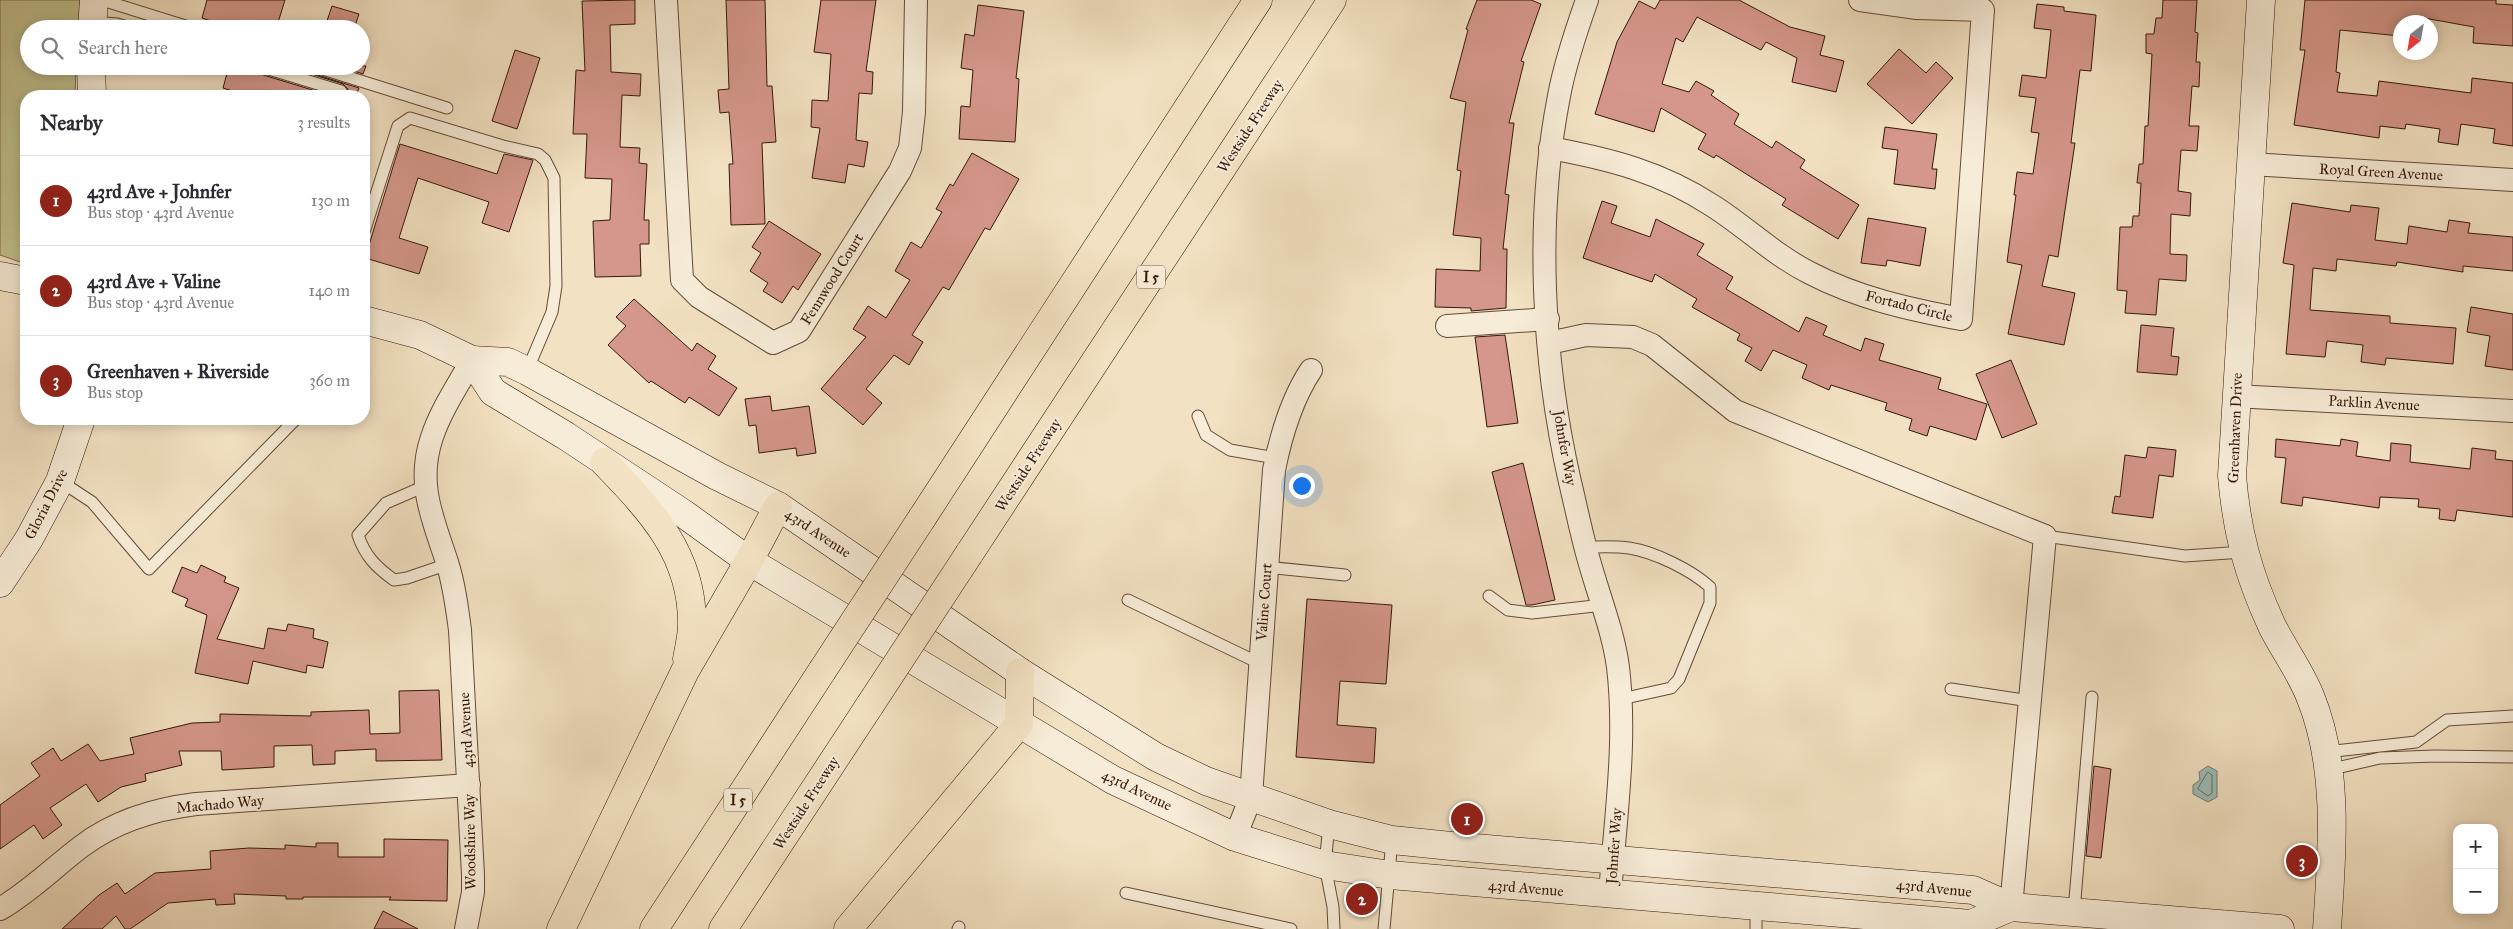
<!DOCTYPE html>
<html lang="en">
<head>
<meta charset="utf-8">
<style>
  body { margin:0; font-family:"IM FELL Great Primer",serif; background:#f7f7f7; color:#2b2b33 }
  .controls { position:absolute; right:15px; bottom:15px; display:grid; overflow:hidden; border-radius:10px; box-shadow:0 2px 12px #0003 }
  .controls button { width:45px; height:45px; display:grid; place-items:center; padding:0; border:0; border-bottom:1px solid #e1e1e2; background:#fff; color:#2b2b33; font:25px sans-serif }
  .compass { position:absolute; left:2393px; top:15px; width:45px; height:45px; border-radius:50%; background:#fff; box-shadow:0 2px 12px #0003; rotate:211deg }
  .you { position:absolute; left:1301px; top:485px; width:18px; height:18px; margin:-12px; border:4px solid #fff; border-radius:50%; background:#1a73e8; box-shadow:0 0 0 8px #1a73e833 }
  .badge { display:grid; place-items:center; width:32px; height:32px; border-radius:50%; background:#8f2418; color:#fff; font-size:16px; font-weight:700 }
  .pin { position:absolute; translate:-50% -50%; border:2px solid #fff; box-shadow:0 1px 5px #0006 }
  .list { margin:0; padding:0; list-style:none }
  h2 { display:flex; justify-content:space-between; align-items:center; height:65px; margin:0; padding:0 20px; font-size:21px }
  h2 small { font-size:16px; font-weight:400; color:#7c7c81 }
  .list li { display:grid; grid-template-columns:32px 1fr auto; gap:15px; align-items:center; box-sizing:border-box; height:90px; padding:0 20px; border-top:1px solid #e1e1e2 }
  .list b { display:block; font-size:19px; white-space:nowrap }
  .list p { margin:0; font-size:16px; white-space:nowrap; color:#7c7c81 }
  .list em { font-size:16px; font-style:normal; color:#7c7c81 }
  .icon { flex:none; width:28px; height:28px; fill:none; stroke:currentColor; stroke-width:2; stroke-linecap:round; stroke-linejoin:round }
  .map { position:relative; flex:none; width:2513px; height:929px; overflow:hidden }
  .search { position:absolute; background:#fff; box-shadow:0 2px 12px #0003; left:20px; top:20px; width:350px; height:55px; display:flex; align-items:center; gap:12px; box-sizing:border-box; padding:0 18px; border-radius:28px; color:#7c7c81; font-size:19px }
  .panel { position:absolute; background:#fff; box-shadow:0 2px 12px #0003; left:20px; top:90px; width:350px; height:335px; border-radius:20px }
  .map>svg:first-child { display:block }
  .green { fill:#c1c18e; stroke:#7c6c4c }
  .water { fill:#9cbcb8; stroke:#737a73 }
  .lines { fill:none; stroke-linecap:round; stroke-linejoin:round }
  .shore { stroke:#696a62; stroke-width:1 }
  .building { fill:#d5978b; stroke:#36170b }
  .lane-casing { stroke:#654a39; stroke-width:13 }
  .street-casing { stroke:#654a39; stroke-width:24 }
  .secondary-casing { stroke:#36170b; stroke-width:29 }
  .highway-casing { stroke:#36170b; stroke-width:29 }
  .lane { stroke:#f7ecd7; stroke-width:11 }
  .street { stroke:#f7ecd7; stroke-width:22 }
  .secondary { stroke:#f7ecd7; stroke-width:28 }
  .highway { stroke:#f2e1c2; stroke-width:28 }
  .highway-bridge-casing { stroke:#36170b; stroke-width:29; stroke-linecap:butt }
  .highway-bridge { stroke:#f2e1c2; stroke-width:28 }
  .labels { text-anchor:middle; stroke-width:4; stroke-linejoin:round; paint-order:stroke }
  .shield { fill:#f7ecd7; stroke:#705748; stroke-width:1 }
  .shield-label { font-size:14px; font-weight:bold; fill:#36170b }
  .street-label { font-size:15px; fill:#36170b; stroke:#f7ecd7 }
</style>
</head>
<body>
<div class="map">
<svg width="2513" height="929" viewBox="0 0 2513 929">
  <rect width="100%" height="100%" fill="#f2e1c2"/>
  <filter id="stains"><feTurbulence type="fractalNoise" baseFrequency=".004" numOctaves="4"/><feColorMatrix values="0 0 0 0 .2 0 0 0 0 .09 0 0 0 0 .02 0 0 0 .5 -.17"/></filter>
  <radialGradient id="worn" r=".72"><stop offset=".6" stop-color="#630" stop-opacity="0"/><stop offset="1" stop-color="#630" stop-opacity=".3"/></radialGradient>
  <polygon class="green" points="0,0 80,0 78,29 29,29 29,66 76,66 75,96 26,96 26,264 0,255"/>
  <polygon class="water" points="2208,766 2217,771 2217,797 2208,802 2193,794 2193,785 2200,780 2199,772"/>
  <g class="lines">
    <polygon class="shore" points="2208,772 2212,775 2212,793 2208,796 2198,789"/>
  </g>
  <g class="building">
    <polygon points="207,0 285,0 276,29 235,29 202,18"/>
    <polygon points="635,0 635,24 610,25 611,72 641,74 640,96 622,95 620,147 640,148 639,163 647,164 644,220 649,220 649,244 640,244 641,276 595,277 593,221 610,220 612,179 585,178 587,134 573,134 576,70 585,71 582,1"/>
    <polygon points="726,0 765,0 767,86 772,86 776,142 762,143 765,224 731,225 729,164 733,164 729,112 720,113 718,90 729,89"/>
    <polygon points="821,0 876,0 866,71 873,72 872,94 859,93 856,140 868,142 864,167 848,164 845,183 812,178 820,128 811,127 812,100 828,101 831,54 814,52"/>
    <polygon points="1477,0 1531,0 1541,4 1521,61 1524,62 1509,123 1514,123 1505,194 1509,195 1503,249 1507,249 1506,308 1471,311 1471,308 1435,307 1436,269 1480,271 1481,238 1453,235 1461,171 1457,170 1466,102 1450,98 1468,30 1466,29"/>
    <polygon points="1660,0 1739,0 1790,27 1825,36 1820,55 1844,61 1836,92 1792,82 1797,58 1766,42 1761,50 1697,17 1683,42 1676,38 1662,84 1689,92 1696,81 1714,91 1711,95 1739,114 1734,124 1772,148 1776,141 1805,160 1800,168 1859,205 1838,239 1782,205 1786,199 1716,155 1714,158 1698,149 1706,134 1661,108 1654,132 1595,114 1617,42 1639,1 1655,9"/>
    <polygon points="2163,0 2197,0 2195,32 2198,33 2196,62 2200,62 2199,87 2192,86 2189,126 2199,126 2197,151 2181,150 2178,191 2191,193 2190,216 2171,214 2170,254 2187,255 2186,281 2159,279 2156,315 2125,313 2127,291 2117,290 2120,227 2132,227 2133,216 2139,216 2141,183 2137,183 2139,164 2143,164 2145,126 2148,126 2152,54 2146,53 2146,34 2154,34 2156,18 2162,18"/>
    <polygon points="2305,0 2496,0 2496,4 2513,5 2513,46 2473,43 2474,27 2413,16 2413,22 2400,22 2400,36 2340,30 2336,72 2340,73 2337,92 2377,96 2379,81 2471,93 2472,78 2513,83 2513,146 2493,143 2495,129 2461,124 2458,145 2438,142 2440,129 2406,124 2405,129 2380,126 2379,138 2294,125 2305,50 2300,50"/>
    <polygon points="2037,4 2064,7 2064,11 2096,15 2091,71 2080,70 2071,143 2075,143 2058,257 2049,255 2042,286 2075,293 2064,345 2008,334 2022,265 2007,262 2016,195 2014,195 2017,172 2033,174 2039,133 2031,132 2036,98 2019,96 2022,75 2046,78 2051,30 2034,28"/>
    <polygon points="978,5 1024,11 1016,78 1019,79 1015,142 959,139 961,106 970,107 973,70 961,68 965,34 974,36"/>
    <polygon points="332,6 359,14 354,29 327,21"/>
    <polygon points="1899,49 1926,73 1936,62 1953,78 1912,124 1867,84"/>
    <polygon points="515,50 540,58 517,129 492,121"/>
    <polygon points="229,66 245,66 257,73 332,96 248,96 223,88"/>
    <polygon points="286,66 306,66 311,73 359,88 356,96 346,96 348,89 343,84"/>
    <polygon points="339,66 366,66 363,74"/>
    <polygon points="1885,127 1937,134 1932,169 1937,169 1935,189 1894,184 1898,150 1882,148"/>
    <polygon points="400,144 497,174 504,154 533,160 509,232 482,223 489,202 418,178 399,238 428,247 419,274 365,258"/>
    <polygon points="972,153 1019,179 990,230 985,228 949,290 943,287 912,335 923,342 909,365 894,355 866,389 882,403 863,425 821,389 866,337 853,329 868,306 886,318 910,280 895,271 911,242 921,248 942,212 936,209 950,184 953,186"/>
    <polygon points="1602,201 1617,206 1611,223 1650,237 1656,219 1704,244 1697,255 1733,277 1726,289 1799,332 1806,317 1827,326 1823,335 1861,351 1865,338 1884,344 1879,360 1941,378 1938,389 1987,404 1976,440 1930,426 1927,436 1909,430 1912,419 1885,410 1887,403 1831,385 1829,390 1802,378 1807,365 1773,350 1761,371 1745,361 1752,348 1737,340 1740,334 1692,307 1697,299 1655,274 1652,282 1583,258"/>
    <polygon points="2292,203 2350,212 2351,205 2379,208 2375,240 2407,244 2409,226 2447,232 2449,220 2470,223 2468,233 2513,237 2513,271 2463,266 2463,272 2397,262 2396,266 2337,259 2336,271 2313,268 2310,310 2390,316 2390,323 2456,328 2453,364 2386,358 2385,365 2361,362 2363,345 2327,341 2325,357 2286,354 2294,265 2283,263"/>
    <polygon points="1868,218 1926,228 1920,266 1887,260 1886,266 1861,263"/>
    <polygon points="769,221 821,254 798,290 793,286 782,303 763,291 768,283 750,271 761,253 752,247"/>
    <polygon points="634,299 692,351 697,343 716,356 708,369 737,388 719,416 689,397 685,403 651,381 649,383 608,345 626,326 616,317"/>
    <polygon points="2471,307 2513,314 2513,370 2485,366 2490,336 2467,332"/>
    <polygon points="2141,325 2174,328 2171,356 2179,357 2177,375 2137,372"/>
    <polygon points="1505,335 1518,423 1487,427 1475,337"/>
    <polygon points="2011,360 2037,424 2002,438 1976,374"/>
    <polygon points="770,396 772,411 809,406 816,453 797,456 796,448 759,453 756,425 749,426 745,399"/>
    <polygon points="2276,439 2340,446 2341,439 2358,442 2356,456 2390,461 2391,443 2411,445 2410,462 2470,469 2472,448 2496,451 2495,459 2513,461 2513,517 2457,510 2455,521 2439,519 2440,509 2418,507 2419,499 2380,497 2379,508 2303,497 2302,506 2281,503 2286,458 2275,457"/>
    <polygon points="2148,447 2176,450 2173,477 2159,475 2153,518 2112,513 2115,496 2120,497 2125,455 2146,458"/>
    <polygon points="1523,463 1555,600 1532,605 1526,605 1492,472"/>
    <polygon points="201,565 226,577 224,582 239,588 217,639 264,649 268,628 286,631 288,624 314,629 313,638 328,642 323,668 307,665 306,673 253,661 248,684 195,673 207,615 185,606 188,599 172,592 182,567 197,573"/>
    <polygon points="1307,599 1392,605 1386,684 1340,681 1337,725 1376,728 1374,763 1296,757"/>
    <polygon points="439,690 442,760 376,761 376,749 335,751 335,764 313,765 312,745 274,746 274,767 222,770 221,751 179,751 182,765 145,774 146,781 121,787 98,802 86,784 50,808 62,825 43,839 34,825 0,849 0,805 40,776 31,763 53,748 61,761 88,744 100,761 134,754 130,738 192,723 220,722 220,714 311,716 311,712 369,710 370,734 400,733 399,691"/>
    <polygon points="2094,766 2111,769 2101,858 2086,856"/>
    <polygon points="384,839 448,840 447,901 389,900 391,897 303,897 303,899 286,899 286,896 234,894 235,904 216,905 215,899 168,903 130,929 125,929 116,916 102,929 62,929 99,895 117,883 125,894 155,873 211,869 210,851 249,848 285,849 285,845 316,847 316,843 338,843 338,857 384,857"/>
    <polygon points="383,911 418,929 374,929"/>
  </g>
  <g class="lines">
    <g class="lane-casing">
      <g id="lane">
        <polyline points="102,0 195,29"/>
        <polyline points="92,22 117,24 134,29"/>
        <polyline points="259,66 341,91"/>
        <polyline points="313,66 447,108"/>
        <polyline points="364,232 398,126 410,118 503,146 538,154 545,160 554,178 556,286 552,312 527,371"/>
        <polyline points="1198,416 1206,435 1230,450 1276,458"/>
        <polyline points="60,481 92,502 149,569 296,419"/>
        <path d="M425 486 386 503 358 535C365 556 376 567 394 580L407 578 448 564"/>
        <polyline points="2045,536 2185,556 2243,552"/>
        <path d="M1586 547C1600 547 1615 546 1629 548 1655 552 1691 570 1710 587V603L1679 679 1671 688 1621 699"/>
        <polyline points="1266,567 1345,575"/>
        <polyline points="1489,596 1508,610 1532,613 1603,605"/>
        <polyline points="1128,600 1259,663"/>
        <polyline points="1951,689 2030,701"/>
        <polyline points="2326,752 2416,742 2447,720 2513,716"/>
        <polyline points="2328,770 2380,758 2435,756 2513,757"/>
        <polyline points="1329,824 1325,865 1333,907 1334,929"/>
        <polyline points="1126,893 1291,929"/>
        <polyline points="2074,911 2092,697"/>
        <polyline points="958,929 959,927"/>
        <polyline points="1384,929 1392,840"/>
        <polyline points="1756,929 1756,907"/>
      </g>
    </g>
    <g class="street-casing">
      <g id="street">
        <polyline points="666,0 682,280 699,297 773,343 799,331 900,171 910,148 914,112 916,0"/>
        <path d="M1587 0C1576 31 1565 63 1559 96 1535 219 1542 360 1570 482 1576 507 1581 532 1588 557 1598 594 1613 630 1618 667 1627 743 1615 819 1610 895"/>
        <path d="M1550 148C1610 159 1661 172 1713 206 1746 227 1774 255 1810 273 1858 298 1908 309 1961 319L1983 10 1917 8 1860 0"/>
        <polyline points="2250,164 2513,180"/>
        <polyline points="1447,326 1548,319"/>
        <polyline points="1549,343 1586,335 1633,337 1652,345 1735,411 2045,536 2011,907"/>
        <polyline points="2235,396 2513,411"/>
        <path d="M1235 837 1251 797 1274 470C1281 435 1291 400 1311 370"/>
        <path d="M0 909C31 891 54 867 82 846 115 821 155 809 196 804L469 785"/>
        <path d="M466 929 473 892V875L460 630C457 607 454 584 447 562 433 519 416 484 432 437 441 410 458 385 472 360"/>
      </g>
    </g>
    <g class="secondary-casing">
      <g id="secondary">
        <path d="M2261 0 2232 476C2237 533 2248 574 2272 626 2284 650 2300 671 2310 696 2340 769 2332 852 2327 929"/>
        <polyline points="92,29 94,0"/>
        <polyline points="91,66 92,96"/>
        <polyline points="0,276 26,281"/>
        <polyline points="364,320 420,335 472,360 508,362 527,371 717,476 778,506 1020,672 1156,757 1206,781 1329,824 1392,840 1451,846 1973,890 2011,907 2280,929"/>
        <polyline points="472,360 493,392 566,436 684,514 749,561 1113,780 1235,837 1325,865 1390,875 1971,924 2011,907"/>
        <polyline points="0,583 29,539 60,481 81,419"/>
      </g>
    </g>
    <g class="highway-casing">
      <g id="highway">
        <path d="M604 462C649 509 693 553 692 625 692 636 689 648 687 659"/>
        <polyline points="922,518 1258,0"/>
        <polyline points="969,554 1332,0"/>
        <polyline points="561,929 685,671 749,561 778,506"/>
        <polyline points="654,929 822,671"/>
        <polyline points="723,929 870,705"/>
        <polyline points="848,929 1019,724 1020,672"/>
      </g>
    </g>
    <use href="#lane" class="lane"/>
    <use href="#street" class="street"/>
    <use href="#secondary" class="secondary"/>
    <use href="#highway" class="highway"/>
    <g class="highway-bridge-casing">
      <g id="highway-bridge">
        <polyline points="822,671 922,518"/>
        <polyline points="870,705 969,554"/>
      </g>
    </g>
    <use href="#highway-bridge" class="highway-bridge"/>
  </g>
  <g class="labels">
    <g class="shield">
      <rect x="1137" y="265.5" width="28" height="23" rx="4"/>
      <rect x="724" y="788.5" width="28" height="23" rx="4"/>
    </g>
    <g class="shield-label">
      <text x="1151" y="282">I 5</text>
      <text x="738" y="805">I 5</text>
    </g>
    <g class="street-label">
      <text transform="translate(1250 126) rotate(-57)" y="5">Westside Freeway</text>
      <text transform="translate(2381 172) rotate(3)" y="5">Royal Green Avenue</text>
      <text transform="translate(832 279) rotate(-58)" y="5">Fennwood Court</text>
      <text transform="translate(1909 306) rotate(14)" y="5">Fortado Circle</text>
      <text transform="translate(2374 403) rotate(3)" y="5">Parklin Avenue</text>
      <text transform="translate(2235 428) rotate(-88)" y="5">Greenhaven Drive</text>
      <text transform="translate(1565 448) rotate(80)" y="5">Johnfer Way</text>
      <text transform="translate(1028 465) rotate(-57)" y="5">Westside Freeway</text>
      <text transform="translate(46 504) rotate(-63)" y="5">Gloria Drive</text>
      <text transform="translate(818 533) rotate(34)" y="5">43rd Avenue</text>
      <text transform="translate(1264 602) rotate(-86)" y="5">Valine Court</text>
      <text transform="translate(466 730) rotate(-93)" y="5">43rd Avenue</text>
      <text transform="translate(1137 790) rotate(26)" y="5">43rd Avenue</text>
      <text transform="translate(806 803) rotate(-57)" y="5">Westside Freeway</text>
      <text transform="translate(220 804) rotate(-5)" y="5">Machado Way</text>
      <text transform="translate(470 842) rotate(-91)" y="5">Woodshire Way</text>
      <text transform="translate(1614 846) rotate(-86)" y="5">Johnfer Way</text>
      <text transform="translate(1526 888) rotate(5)" y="5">43rd Avenue</text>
      <text transform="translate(1934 888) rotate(6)" y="5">43rd Avenue</text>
    </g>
  </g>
  <rect width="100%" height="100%" filter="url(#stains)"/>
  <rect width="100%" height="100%" fill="url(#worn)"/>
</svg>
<div class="controls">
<button>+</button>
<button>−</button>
</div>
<svg class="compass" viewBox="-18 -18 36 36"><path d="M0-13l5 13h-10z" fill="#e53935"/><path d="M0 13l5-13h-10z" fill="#7c7c81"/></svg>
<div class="you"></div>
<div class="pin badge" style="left:1467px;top:819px">1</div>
<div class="pin badge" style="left:1362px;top:899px">2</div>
<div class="pin badge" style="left:2302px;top:861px">3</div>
<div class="search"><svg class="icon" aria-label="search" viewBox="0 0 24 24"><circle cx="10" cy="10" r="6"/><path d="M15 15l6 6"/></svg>Search here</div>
<section class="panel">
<h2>Nearby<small>3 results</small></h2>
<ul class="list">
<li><span class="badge">1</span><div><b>43rd Ave + Johnfer</b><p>Bus stop · 43rd Avenue</p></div><em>130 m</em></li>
<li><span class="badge">2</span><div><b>43rd Ave + Valine</b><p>Bus stop · 43rd Avenue</p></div><em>140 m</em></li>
<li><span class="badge">3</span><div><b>Greenhaven + Riverside</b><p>Bus stop</p></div><em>360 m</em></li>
</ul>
</section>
</div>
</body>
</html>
